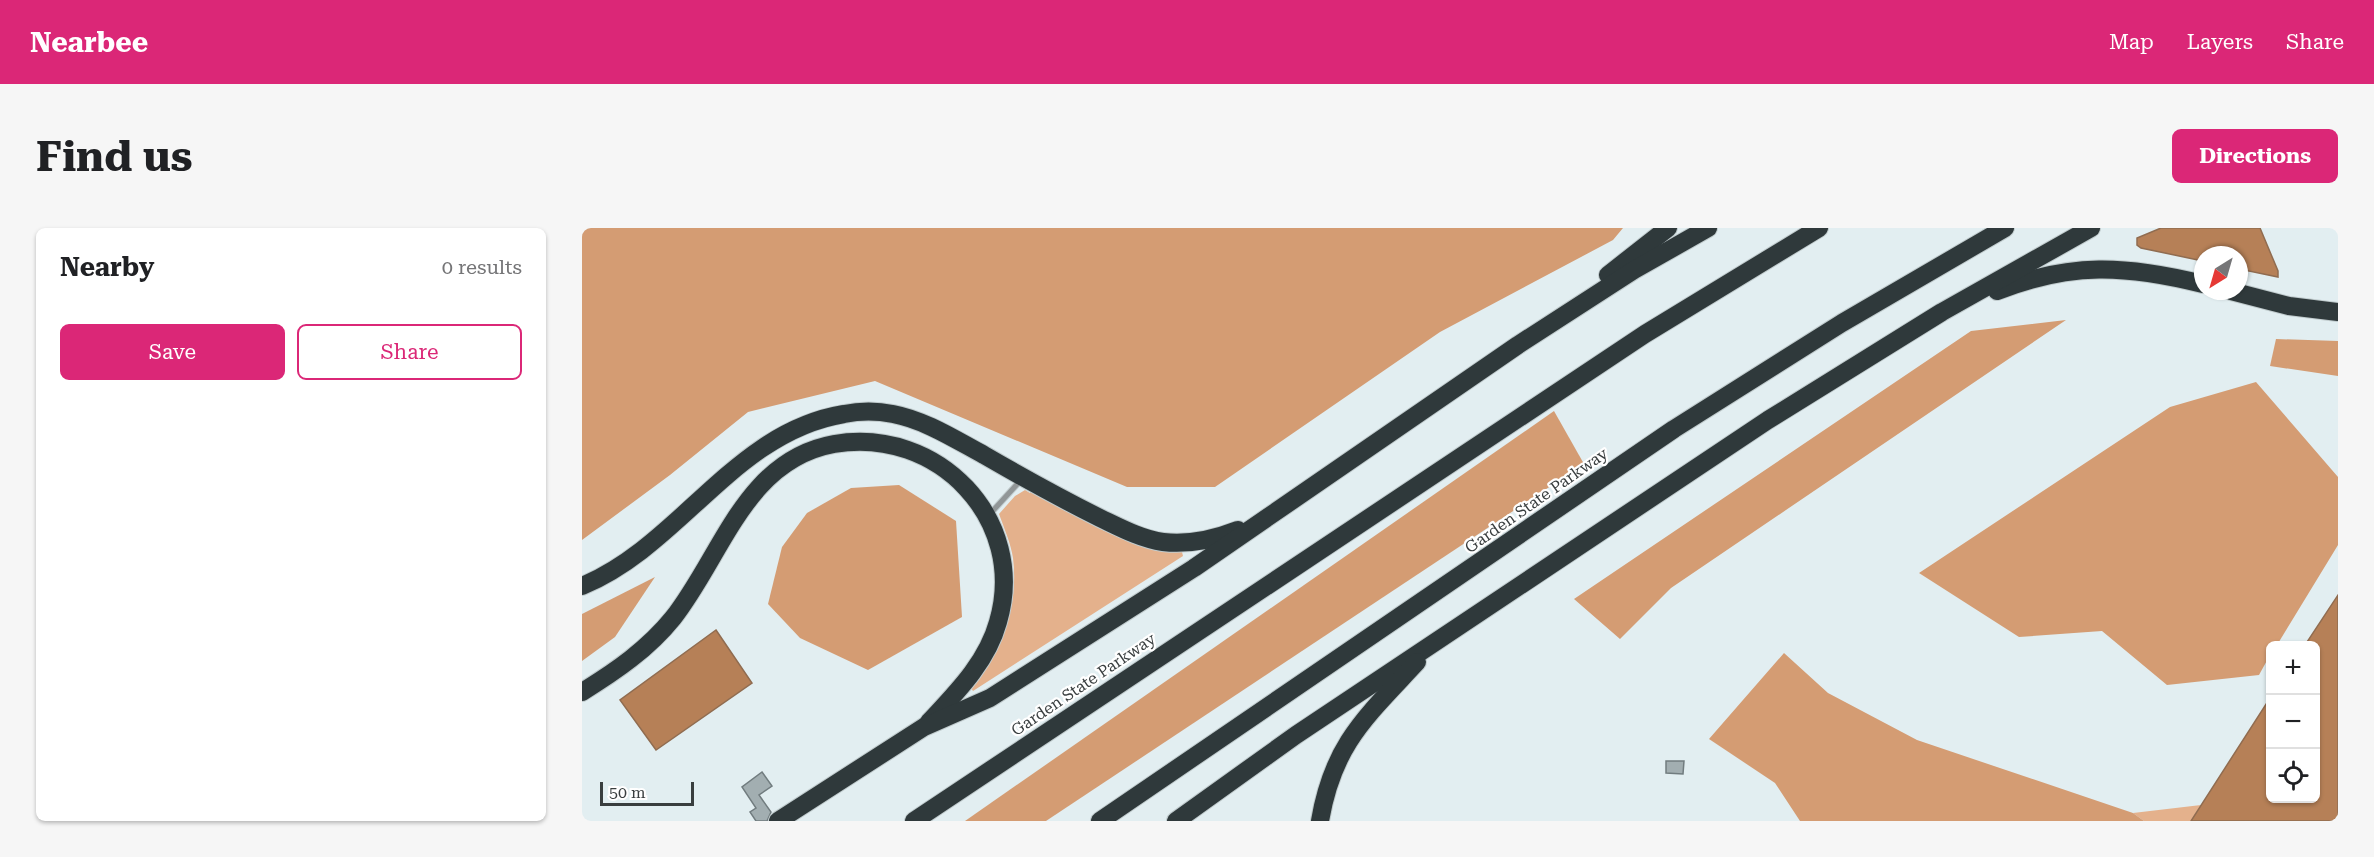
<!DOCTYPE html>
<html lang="en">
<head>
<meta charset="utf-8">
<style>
  body { margin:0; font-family:"Roboto Serif",serif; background:#f6f6f6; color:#202124 }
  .controls { position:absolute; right:18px; bottom:18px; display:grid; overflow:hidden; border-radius:9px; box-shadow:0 2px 4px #0004 }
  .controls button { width:54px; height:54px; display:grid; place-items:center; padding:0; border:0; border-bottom:2px solid #e0e0e0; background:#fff; color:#202124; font:30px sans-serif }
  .compass { position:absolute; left:1612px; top:18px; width:54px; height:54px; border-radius:50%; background:#fff; box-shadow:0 2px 4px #0004; rotate:217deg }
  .scale { position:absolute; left:18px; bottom:15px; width:94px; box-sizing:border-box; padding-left:6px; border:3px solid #393e3f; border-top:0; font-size:16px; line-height:21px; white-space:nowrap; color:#393e3f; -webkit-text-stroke:4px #fff; paint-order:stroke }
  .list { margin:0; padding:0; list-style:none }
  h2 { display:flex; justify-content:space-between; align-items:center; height:78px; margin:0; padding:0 24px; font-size:26px }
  h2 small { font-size:20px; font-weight:400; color:#757577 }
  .actions { display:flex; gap:12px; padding:18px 24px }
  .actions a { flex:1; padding:14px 0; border:2px solid #db2777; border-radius:9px; text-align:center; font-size:21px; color:#db2777 }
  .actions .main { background:#db2777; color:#fff }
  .icon { flex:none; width:33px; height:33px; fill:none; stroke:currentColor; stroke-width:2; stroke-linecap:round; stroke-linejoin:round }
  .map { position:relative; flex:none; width:1756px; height:593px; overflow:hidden; border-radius:9px }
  header { display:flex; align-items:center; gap:36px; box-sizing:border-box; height:84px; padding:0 30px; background:#db2777; color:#fff }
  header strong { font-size:28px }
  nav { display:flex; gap:33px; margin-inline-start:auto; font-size:21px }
  .intro { display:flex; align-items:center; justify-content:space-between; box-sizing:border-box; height:144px; padding:0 36px }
  h1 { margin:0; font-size:42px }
  .button { padding:15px 27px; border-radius:9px; background:#db2777; color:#fff; font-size:21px; font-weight:700 }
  main { display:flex; gap:36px; padding:0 36px }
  aside { flex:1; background:#fff; border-radius:9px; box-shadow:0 2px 4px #0004 }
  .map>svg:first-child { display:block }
  .green { fill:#e4b18c }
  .forest { fill:#d49c73 }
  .water { fill:#b68057; stroke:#906c50; stroke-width:1.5 }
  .building { fill:#a2aeb1; stroke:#717c7f; stroke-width:1.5 }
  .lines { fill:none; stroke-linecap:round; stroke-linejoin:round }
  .service-casing { stroke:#c0cbcd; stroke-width:7 }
  .motorway-casing { stroke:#c0cbcd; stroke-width:20 }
  .service { stroke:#919697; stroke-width:5 }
  .motorway { stroke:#2f393b; stroke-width:18 }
  .labels { text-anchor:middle; stroke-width:4.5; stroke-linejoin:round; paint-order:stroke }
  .street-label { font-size:16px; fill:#393e3f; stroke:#fff }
</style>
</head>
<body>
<header>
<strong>Nearbee</strong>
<nav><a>Map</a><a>Layers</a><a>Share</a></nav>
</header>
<div class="intro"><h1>Find us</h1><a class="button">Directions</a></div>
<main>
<aside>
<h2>Nearby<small>0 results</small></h2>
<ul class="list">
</ul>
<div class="actions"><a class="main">Save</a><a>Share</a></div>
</aside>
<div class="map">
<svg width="1756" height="593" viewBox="0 0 1756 593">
  <rect width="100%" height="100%" fill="#e2eef1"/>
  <g class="green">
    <path d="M443 262 448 265 449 263C496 287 546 324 600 324L601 328 391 463 389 460C419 422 437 380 431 330 429 316 422 300 417 286L433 268Z"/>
    <polygon points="1619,577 1609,593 1562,593 1551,585"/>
  </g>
  <g class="forest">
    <polygon points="0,0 1041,0 1031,12 858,104 633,259 545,259 293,153 166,184 88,247 0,312"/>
    <polygon points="1484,92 1089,360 1038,411 992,371 1389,103"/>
    <polygon points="1694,111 1756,113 1756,148 1688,138"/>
    <polygon points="1674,154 1756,249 1756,317 1695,417 1688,418 1688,427 1677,447 1585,457 1520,403 1437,409 1337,345 1588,179"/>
    <polygon points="972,183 1002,236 464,593 383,593"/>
    <polygon points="317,257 374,293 380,389 286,442 218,410 186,376 200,319 225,285 269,260"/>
    <polygon points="73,349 33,409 0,433 0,386"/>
    <polygon points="1202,425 1246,465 1335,512 1551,585 1562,593 1218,593 1193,555 1127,511"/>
  </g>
  <g class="water">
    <polygon points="1579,0 1678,0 1696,43 1696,49 1657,41 1657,27 1621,27 1621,33 1559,20 1555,17 1555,10"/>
    <polygon points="1756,367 1756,593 1609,593 1688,470 1688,570 1734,570 1734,418 1723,417"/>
    <polygon points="134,402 170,455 74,522 38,472"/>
  </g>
  <g class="building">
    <polygon points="1084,533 1102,533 1101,546 1084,545"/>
    <polygon points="180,544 190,558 177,567 189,584 185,593 174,593 168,584 174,580 160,559"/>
  </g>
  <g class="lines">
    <g class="service-casing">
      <polyline id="service" points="407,287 439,252"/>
    </g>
    <g class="motorway-casing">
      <g id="motorway">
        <polyline points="1026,47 1086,0"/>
        <path d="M1415 63C1489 34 1544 37 1621 56"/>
        <polyline points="1649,63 1707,78 1756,84"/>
        <path d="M0 358C99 317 152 204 262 186 277 183 296 183 311 186 343 192 374 212 402 227 440 249 478 270 518 290 537 299 559 311 581 314 607 317 633 311 656 302"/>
        <path d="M0 464C34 443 66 421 91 390 140 328 163 232 252 216 356 198 446 292 416 394 405 434 375 464 347 494"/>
        <polyline points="196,593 342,499 408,470 612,340 936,117 1052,42 1126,0"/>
        <polyline points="332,593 1063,106 1237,0"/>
        <polyline points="518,593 1092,201 1260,95 1423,0"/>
        <polyline points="594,593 714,507 1186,192 1360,84 1509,0"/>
        <path d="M738 593C751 516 784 489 835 434"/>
      </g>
    </g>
    <use href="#service" class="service"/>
    <use href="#motorway" class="motorway"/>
  </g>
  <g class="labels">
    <g class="street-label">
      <text transform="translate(954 272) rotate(-35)" y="6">Garden State Parkway</text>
      <text transform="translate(501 456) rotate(-34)" y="6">Garden State Parkway</text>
    </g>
  </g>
</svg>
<div class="controls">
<button>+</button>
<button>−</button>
<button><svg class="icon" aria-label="locate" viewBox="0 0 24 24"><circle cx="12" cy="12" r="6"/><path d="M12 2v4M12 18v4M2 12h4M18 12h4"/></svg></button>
</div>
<svg class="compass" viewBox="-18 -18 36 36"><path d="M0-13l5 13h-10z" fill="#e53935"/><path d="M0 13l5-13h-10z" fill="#757577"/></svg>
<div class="scale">50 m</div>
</div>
</main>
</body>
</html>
